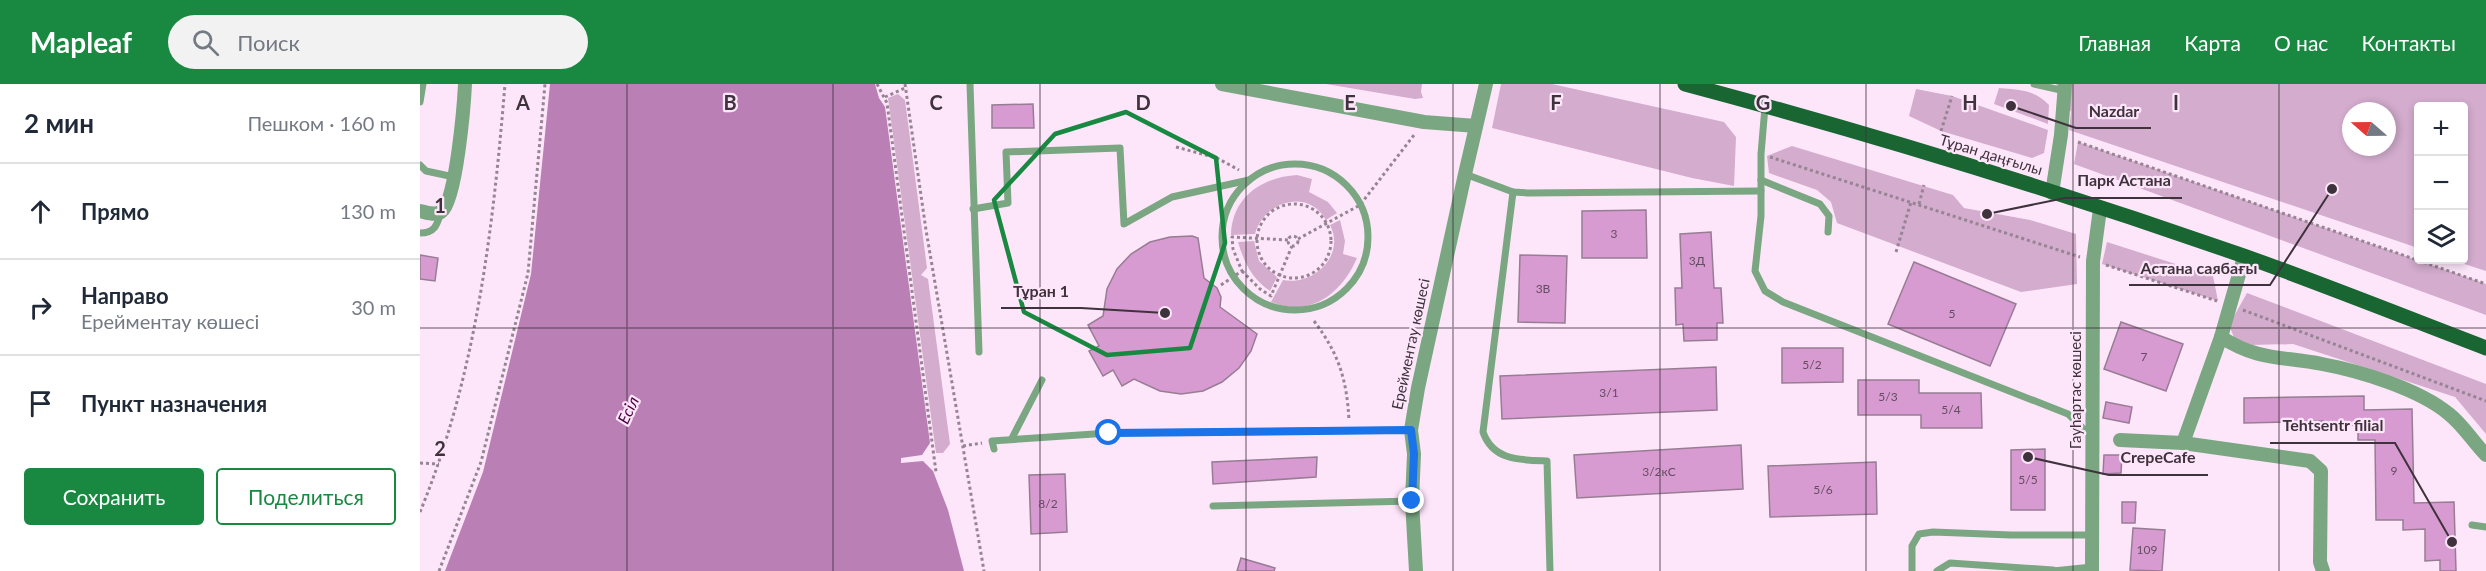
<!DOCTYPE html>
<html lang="ru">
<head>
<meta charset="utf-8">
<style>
  body { margin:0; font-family:Lato,sans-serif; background:#f2f2f3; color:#1f2937 }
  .controls { position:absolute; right:18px; top:18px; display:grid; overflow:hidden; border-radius:6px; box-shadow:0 3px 9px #0003 }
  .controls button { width:54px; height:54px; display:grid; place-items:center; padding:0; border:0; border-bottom:2px solid #e0e1e3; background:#fff; color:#1f2937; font:30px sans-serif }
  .compass { position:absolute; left:1922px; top:18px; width:54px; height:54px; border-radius:50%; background:#fff; box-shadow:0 3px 9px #0003; rotate:290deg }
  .stop { position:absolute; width:18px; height:18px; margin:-14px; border:4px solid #1a73e8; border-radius:50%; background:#fff }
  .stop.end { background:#1a73e8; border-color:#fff; box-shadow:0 2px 6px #0008 }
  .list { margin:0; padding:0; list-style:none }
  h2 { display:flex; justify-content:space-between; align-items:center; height:78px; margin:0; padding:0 24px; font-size:26px }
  h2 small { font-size:20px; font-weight:400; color:#747a83 }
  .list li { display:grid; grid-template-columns:39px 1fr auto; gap:18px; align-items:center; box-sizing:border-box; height:96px; padding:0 24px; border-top:2px solid #e0e1e3 }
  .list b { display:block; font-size:22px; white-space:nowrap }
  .list p { margin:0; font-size:20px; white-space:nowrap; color:#747a83 }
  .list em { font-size:20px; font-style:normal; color:#747a83 }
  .actions { display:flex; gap:12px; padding:18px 24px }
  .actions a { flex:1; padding:14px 0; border:2px solid #198942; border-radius:6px; text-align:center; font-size:21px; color:#198942 }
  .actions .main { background:#198942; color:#fff }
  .icon { flex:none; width:33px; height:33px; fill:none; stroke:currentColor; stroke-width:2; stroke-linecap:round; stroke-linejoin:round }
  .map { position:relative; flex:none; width:2066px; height:487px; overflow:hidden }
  header { display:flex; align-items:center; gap:36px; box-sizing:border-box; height:84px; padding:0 30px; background:#198942; color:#fff }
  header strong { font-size:28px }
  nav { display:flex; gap:33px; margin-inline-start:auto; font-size:21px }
  .search { width:420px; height:54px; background:#f2f2f3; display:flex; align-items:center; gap:15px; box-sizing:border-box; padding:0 21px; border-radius:33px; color:#747a83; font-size:22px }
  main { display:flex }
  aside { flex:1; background:#fff }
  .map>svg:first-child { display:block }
  .green { fill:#d3acce; fill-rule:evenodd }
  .water { fill:#ba7fb4 }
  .building { fill:#d89bd1; stroke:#977d94; stroke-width:1.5 }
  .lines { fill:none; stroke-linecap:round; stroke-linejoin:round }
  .path { stroke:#968493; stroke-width:3; stroke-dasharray:3 3; stroke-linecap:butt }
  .lane { stroke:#7aa782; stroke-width:7 }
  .street { stroke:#7aa782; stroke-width:14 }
  .primary { stroke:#196632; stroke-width:15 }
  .route { stroke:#1a73e8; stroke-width:8 }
  .marked { fill:none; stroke:#198942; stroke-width:4.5; stroke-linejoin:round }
  .grid { fill:none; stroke:#3e323c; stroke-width:1.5; stroke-opacity:0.55 }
  .labels { text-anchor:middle; stroke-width:4.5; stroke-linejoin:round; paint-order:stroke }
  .number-label { font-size:12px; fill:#644c61 }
  .street-label { font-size:15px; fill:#3e323c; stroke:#fee6fa }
  .water-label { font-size:16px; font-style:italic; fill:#4a0047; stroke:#fee6fa }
  .grid-label { font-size:20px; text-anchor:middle; font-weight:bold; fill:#3e323c; stroke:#fee6fa; stroke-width:4.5; stroke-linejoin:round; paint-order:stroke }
  .leader { fill:none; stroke:#3e323c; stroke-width:2 }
  .callout-dot { fill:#3e323c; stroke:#fee6fa; stroke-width:2 }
  .callout-label { font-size:16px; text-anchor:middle; font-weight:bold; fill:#3e323c; stroke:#fee6fa; stroke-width:4.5; stroke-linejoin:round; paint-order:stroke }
</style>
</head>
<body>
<header>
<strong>Mapleaf</strong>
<div class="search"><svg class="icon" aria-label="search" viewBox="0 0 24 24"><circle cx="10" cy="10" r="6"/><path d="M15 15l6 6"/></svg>Поиск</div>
<nav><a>Главная</a><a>Карта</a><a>О нас</a><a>Контакты</a></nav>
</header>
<main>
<aside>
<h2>2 мин<small>Пешком · 160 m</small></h2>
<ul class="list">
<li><svg class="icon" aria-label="ahead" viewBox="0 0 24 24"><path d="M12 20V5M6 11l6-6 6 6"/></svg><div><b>Прямо</b></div><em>130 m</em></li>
<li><svg class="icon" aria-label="right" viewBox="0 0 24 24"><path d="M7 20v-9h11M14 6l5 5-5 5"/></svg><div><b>Направо</b><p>Ерейментау көшесі</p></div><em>30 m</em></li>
<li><svg class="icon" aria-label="arrive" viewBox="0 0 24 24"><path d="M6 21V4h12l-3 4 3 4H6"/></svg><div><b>Пункт назначения</b></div></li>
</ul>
<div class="actions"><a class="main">Сохранить</a><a>Поделиться</a></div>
</aside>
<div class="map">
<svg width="2066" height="487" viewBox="0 0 2066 487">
  <rect width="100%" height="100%" fill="#fee6fa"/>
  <g class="green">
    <polygon points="906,0 1002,0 1001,8 1003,14 995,15"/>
    <polygon points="1081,0 1132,0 1304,38 1316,53 1314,102 1272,94 1072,44"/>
    <path d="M1636 0H2066V187L2032 176H2044V22H1998V164L1649 46 1651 28ZM1931 27H1967V63H1931Z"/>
    <path d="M1579 4C1599 6 1614 5 1629 21L1628 40 1574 20Z"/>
    <polygon points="1496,5 1532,12 1628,46 1624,69 1612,74 1521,47 1489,32"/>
    <polygon points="478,10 485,16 507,184 501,191 508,195 530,360 523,369 516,369 468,14"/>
    <polygon points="1658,58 2066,200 2066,231 1654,80"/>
    <polygon points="1372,62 1533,111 1544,124 1610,136 1656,150 1657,200 1601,208 1417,139 1411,118 1397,106 1349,89 1347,72"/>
    <path d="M877 91 892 95 889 108 908 118 917 129 906 136C888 103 843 118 835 150L811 151C812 111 845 93 877 91Z"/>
    <path d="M920 136 925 157 923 170 937 174C922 209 891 234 851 218L863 196C893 202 926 172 910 141Z"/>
    <path d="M834 157 839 177 857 193 850 207C832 195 824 178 818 158Z"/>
    <polygon points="1687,158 1793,192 1798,217 1682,180"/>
    <polygon points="1827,209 2066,300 2066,350 2035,313 1873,260 1831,261 1815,256 1809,241"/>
  </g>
  <polygon class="water" points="130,0 455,0 459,14 465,23 510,359 502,371 481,374 481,379 503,377 513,387 528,426 544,487 25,487 63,388 111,190"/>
  <g class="building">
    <polygon points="613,20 614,44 572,44 572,21"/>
    <polygon points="1226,126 1227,174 1162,174 1162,127"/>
    <polygon points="1291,148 1294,204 1301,204 1303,239 1297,239 1297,256 1264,257 1263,240 1256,241 1255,204 1262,204 1260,150"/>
    <polygon points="772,152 778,154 784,194 797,204 801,213 800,223 837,250 831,267 819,284 802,298 783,307 761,310 740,307 714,295 702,302 693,286 683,292 669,267 679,262 668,241 683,232 687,205 697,185 711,170 730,158 750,153"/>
    <polygon points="0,171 18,174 15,197 0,195"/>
    <polygon points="1100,171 1147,172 1145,239 1098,238"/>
    <polygon points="1494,178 1596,220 1570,282 1468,240"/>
    <polygon points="1701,238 1763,260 1746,307 1684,285"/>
    <polygon points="1362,264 1423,264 1423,298 1362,299"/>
    <polygon points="1296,283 1297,326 1082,335 1080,292"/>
    <polygon points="1438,296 1499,296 1499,309 1561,309 1562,344 1501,344 1501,331 1438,331"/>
    <polygon points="1944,312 1944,326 1992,325 1994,419 2034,418 2036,487 2020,487 2020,476 2005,477 2005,445 1983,446 1983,436 1956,436 1955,356 1938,356 1938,341 1903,342 1903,337 1824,339 1824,314"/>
    <polygon points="1686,318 1712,323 1709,339 1683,334"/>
    <polygon points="1321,361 1323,405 1157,414 1154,371"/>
    <polygon points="1625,365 1625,426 1591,426 1591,366"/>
    <polygon points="1684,371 1702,371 1701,389 1683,390"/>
    <polygon points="897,373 896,393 793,400 792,378"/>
    <polygon points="1456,378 1457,430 1350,433 1348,382"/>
    <polygon points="645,390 647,448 611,450 609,391"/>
    <polygon points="1702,418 1716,418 1715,439 1702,439"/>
    <polygon points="1713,444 1745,446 1742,487 1710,486"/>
    <polygon points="821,474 855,484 854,487 817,487"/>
  </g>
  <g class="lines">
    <g class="path">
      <polyline points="457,0 467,19 516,388"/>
      <polyline points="485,0 506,146 564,487"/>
      <polyline points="465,13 487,3"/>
      <polyline points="1521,47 1532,12"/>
      <polyline points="1658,58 2066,200"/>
      <polyline points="756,63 797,74 819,86"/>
      <polyline points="1350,73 1660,173"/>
      <polyline points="1499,120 1504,101"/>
      <circle cx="874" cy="157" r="37"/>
      <circle cx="873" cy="157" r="5"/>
      <polyline points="878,155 940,121 994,51"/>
      <polyline points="1476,168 1491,118"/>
      <polyline points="1686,181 1797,217"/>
      <polyline points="822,187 840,205 851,212 872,162"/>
      <polyline points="801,201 822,187 813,165 812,153 868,156"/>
      <polyline points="1823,226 2066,317"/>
      <path d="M894 237C919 270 927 296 929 337"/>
      <polyline points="543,362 562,359"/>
      <polyline points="0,379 19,380"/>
      <path d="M0 428C56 292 73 146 85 0"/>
      <polyline points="19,487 61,378 108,189 125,0"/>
    </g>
    <g class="lane">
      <polyline points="550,0 559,268"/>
      <polyline points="1614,0 1645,7"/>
      <polyline points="0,18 3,0"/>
      <polyline points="1345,23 1341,70 1341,132 1335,187 1345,207 1363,218 1648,330 1671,352"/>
      <circle cx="875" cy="153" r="73"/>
      <polyline points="0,81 6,87 34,93"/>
      <polyline points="1045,90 1093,108 1108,109 1341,107"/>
      <polyline points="1341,96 1400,120 1409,132 1408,148"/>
      <path d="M1093 108 1063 348C1073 377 1101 376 1127 377L1130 487"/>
      <polyline points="553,125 588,119 586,68 700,64 704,140 752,113 829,96"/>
      <path d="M0 149C15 149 17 141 21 128"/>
      <polyline points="592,354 622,296"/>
      <polyline points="574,365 572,357 689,349 991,346"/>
      <polyline points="793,422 992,417"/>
      <polyline points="2052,441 2066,443"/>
      <polyline points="1492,487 1492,462 1499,450 1513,448 1591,451 1673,451"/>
      <polyline points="1517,487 1530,479 1633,486"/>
      <polyline points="1633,487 1672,483"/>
    </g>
    <g class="street">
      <polyline points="802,0 1004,38 1056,42"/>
      <polyline points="1632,109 1641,51 1645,0"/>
      <path d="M0 127C7 129 16 132 22 127 36 117 44 21 45 0"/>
      <path d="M1801 253C1838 277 1862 272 1902 280 1940 287 1999 305 2029 330 2044 342 2053 358 2066 371"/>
      <polyline points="1700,356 1763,359 1890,377 1901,387 1900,478 1903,487"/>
      <polyline points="1763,359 1801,253 1824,173"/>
      <polyline points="996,487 992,417 994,370 991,346 998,304 1045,90 1066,0"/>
      <polyline points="1672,487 1673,177 1680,125"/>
    </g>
    <path class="primary" d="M1265 0C1453 50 1641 108 1824 172 1905 201 1985 233 2066 264"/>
  </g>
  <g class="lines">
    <polyline class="route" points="689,349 991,346 994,370 992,417"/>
  </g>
  <path class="marked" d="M706 28 796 74 805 159 770 264 687 271 604 228 574 116 635 50Z"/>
  <path class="grid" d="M207 0V487M413 0V487M620 0V487M826 0V487M1033 0V487M1240 0V487M1446 0V487M1653 0V487M1859 0V487M0 244H2066"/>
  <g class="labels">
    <g class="number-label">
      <text x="1194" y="154">3</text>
      <text x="1277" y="181">3Д</text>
      <text x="1123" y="209">3В</text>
      <text x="1532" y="234">5</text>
      <text x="1724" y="277">7</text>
      <text x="1392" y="285">5/2</text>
      <text x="1189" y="313">3/1</text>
      <text x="1468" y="317">5/3</text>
      <text x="1531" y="330">5/4</text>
      <text x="1974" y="391">9</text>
      <text x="1239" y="392">3/2кC</text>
      <text x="1608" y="400">5/5</text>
      <text x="1403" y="410">5/6</text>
      <text x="628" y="424">8/2</text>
      <text x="1727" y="470">109</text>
    </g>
    <g class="street-label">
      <text transform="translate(1571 71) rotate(17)" y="5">Тұран даңғылы</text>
      <text transform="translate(991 260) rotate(-78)" y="5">Ерейментау көшесі</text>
      <text transform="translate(1656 306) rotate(-90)" y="5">Гауhартас көшесі</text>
    </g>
    <g class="water-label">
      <text transform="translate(208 326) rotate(-65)" y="6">Есіл</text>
    </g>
  </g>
  <g class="grid-label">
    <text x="103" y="26">A</text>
    <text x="310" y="26">B</text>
    <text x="516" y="26">C</text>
    <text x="723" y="26">D</text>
    <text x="930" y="26">E</text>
    <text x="1136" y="26">F</text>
    <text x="1343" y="26">G</text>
    <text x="1550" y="26">H</text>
    <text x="1756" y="26">I</text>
    <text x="20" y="129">1</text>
    <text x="20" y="372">2</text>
  </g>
  <path class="leader" d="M1591 22L1656 44H1731M1567 130L1645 114H1762M1912 105L1850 201H1709M745 229L661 224H581M2032 458L1975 359H1850M1608 373L1689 391H1788"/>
  <g class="callout-dot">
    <circle cx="1591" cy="22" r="6"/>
    <circle cx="1567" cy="130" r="6"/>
    <circle cx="1912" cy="105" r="6"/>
    <circle cx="745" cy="229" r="6"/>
    <circle cx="2032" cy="458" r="6"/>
    <circle cx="1608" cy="373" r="6"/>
  </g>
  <g class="callout-label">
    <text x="1694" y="33">Nazdar</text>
    <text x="1704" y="102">Парк Астана</text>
    <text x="1779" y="190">Астана саябағы</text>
    <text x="621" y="213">Тұран 1</text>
    <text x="1913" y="347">Tehtsentr filial</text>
    <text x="1738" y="379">CrepeCafe</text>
  </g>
</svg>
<div class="controls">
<button>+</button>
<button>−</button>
<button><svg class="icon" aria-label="layers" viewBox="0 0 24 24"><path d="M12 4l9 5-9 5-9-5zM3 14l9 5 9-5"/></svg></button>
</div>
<svg class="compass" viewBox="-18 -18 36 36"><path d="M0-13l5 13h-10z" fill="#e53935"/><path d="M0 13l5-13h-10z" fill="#747a83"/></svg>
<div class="stop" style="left:689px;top:349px"></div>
<div class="stop end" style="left:992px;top:417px"></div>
</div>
</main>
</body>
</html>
